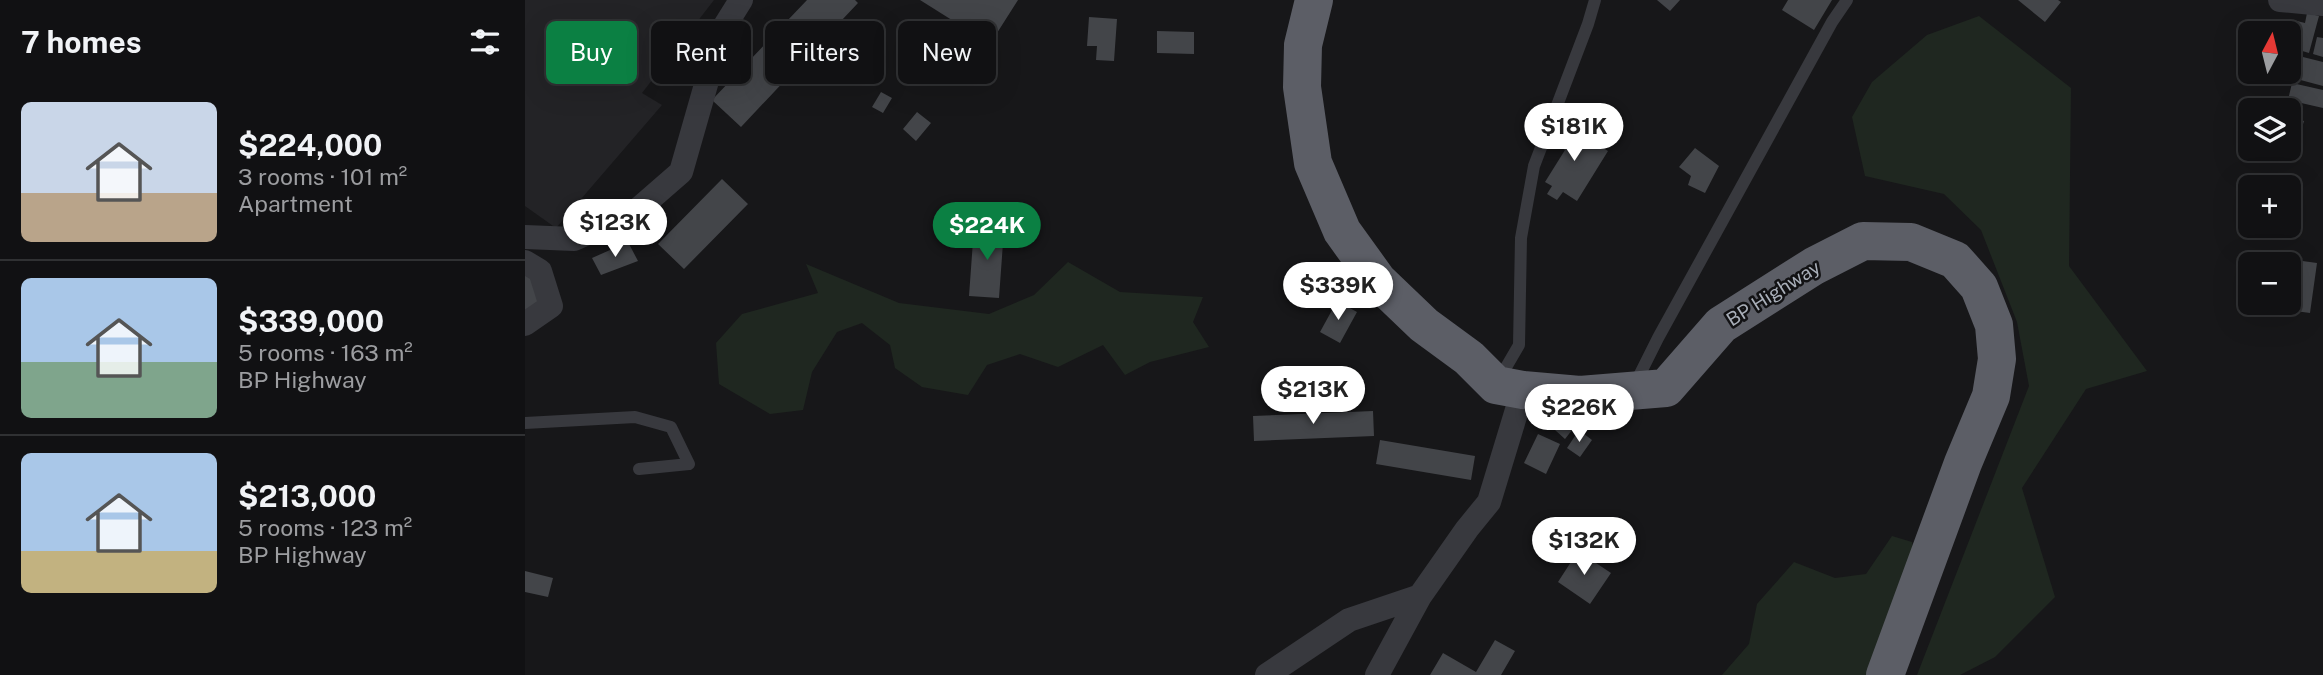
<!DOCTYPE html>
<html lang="en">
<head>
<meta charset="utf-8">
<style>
	:root { --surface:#111113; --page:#1e1f21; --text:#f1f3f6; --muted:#9c9da0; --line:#303133; --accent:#0b8043 }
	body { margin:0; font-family:"Public Sans",sans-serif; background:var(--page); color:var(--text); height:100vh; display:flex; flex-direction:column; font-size:26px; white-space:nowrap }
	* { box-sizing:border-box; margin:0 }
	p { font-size:23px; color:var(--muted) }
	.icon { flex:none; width:38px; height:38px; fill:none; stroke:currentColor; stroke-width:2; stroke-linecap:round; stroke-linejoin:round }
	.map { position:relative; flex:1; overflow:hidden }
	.drawer { display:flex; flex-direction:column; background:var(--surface); width:525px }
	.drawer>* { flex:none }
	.top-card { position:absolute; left:21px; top:21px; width:665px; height:63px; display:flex; gap:14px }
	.needle { width:46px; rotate:7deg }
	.tools { position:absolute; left:1713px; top:21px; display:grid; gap:14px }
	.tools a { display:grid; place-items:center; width:63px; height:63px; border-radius:10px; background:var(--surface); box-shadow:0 7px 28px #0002,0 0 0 2px var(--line); font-size:35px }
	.price { position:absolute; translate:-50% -60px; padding:0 16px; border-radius:24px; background:#fff; color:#222; font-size:23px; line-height:46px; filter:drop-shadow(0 2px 4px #0008) }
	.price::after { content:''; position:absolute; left:50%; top:42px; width:21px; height:16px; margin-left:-10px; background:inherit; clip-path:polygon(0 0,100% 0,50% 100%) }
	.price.current { background:var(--accent); color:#fff }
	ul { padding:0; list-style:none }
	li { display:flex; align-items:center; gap:21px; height:175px; padding:0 21px }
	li+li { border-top:2px solid var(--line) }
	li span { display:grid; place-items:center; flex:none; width:196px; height:140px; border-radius:10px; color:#555 }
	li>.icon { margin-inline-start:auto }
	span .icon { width:84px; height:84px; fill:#fffc; stroke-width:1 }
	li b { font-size:30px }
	h2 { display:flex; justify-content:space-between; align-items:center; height:84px; padding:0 21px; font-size:30px }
	.chip { padding:0 24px; border-radius:10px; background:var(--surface); box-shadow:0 7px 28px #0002,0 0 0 2px var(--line); font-size:24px; line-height:63px }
	.chip.current { background:var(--accent); color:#fff }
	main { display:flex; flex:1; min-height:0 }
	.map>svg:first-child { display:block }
	.built { fill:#232326 }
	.green { fill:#1f2720 }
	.building { fill:#434549 }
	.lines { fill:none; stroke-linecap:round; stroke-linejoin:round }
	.service { stroke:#38393e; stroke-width:12 }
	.minor { stroke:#38393e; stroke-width:24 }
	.trunk { stroke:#5c5e66; stroke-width:38 }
	.labels { text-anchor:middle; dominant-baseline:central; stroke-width:5; stroke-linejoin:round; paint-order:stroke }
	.street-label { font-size:19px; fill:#a9afb9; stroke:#121214 }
</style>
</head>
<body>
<main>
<section class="drawer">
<h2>7 homes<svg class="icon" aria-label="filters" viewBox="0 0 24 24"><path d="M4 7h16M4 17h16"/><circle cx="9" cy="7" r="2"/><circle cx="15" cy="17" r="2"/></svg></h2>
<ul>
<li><span style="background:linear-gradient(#c9d6e8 65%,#b9a48a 0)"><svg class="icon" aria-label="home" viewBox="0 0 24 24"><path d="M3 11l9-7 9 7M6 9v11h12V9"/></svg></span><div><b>$224,000</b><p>3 rooms · 101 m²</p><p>Apartment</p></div></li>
<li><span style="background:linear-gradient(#a9c7e8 60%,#7fa58c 0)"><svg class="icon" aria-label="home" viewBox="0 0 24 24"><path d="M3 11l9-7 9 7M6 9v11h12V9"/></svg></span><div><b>$339,000</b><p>5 rooms · 163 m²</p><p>BP Highway</p></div></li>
<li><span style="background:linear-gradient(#a9c7e8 70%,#c2b280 0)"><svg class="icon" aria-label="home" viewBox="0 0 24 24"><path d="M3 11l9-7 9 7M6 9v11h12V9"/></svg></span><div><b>$213,000</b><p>5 rooms · 123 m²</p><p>BP Highway</p></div></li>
</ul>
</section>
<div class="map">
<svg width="1798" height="675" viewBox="0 0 1798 675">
	<rect width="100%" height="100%" fill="#171719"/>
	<path class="built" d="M0,0H189L117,93L137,105L31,228L0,206Z"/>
	<path class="green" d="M1454,16L1546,88L1544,266L1622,371L1561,389L1497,488L1530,597L1470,657L1435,675H1392L1504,386L1492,322L1456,230L1419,194L1340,176L1327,117L1347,82L1402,35Z
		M543,262L595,292L678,297L668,322L684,347L625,362L600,375L578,345L533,367L495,354L462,365L443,395L397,387L370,368L365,345L337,323L312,332L287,372L278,410L245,414L194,384L191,343L217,314L293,293L281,264L374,303L464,314L509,295Z
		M1367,536L1387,542L1391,566L1349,675H1197L1224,644L1232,604L1269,562L1310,578L1341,574Z"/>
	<path class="building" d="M282,0H330L333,3L216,127L187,100Z
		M395,0H493L465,44Z
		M1132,0H1155L1145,11Z
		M1263,0H1307L1289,30L1257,10Z
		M1493,0H1533L1536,2L1520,22Z
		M1782,13L1794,16L1784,53L1764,47V34L1768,20L1780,23Z
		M564,17L592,19L589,61L571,60L572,46H562Z
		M632,31L669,32V54L632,53Z
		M1792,37L1798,38V57L1788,54Z
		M1774,56L1798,62V86L1768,78Z
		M1767,83L1798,90V108L1763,100Z
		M356,92L367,98L358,113L347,107Z
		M392,112L406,123L391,141L378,129Z
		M1764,117L1779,121L1769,152L1764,150Z
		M1035,122L1083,151L1052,201L1038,192L1032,200L1022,194L1027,186L1020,182L1040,150L1024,140Z
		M1170,148L1194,166L1180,193L1163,185L1166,176L1154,167Z
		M197,179L223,204L159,269L133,244Z
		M449,227L479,229L474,298L444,296Z
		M103,242L113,261L76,275L67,258Z
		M1763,259L1792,263L1785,313L1756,309L1757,303H1764Z
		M0,269L14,271L15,311H0Z
		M812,301L832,312L815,343L795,332Z
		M848,411L849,436L729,441L728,416Z
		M1041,417L1051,425L1040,439L1030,430Z
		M1054,430L1067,440L1055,457L1042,448Z
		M1013,434L1035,444L1021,474L999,463Z
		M855,440L950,456L946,480L851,464Z
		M1053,551L1086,573L1065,604L1033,582Z
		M0,571L28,578L23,597L0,592Z
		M970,640L990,651L976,675H905L918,653L951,672Z"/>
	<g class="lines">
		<path class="service" d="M973,381L994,345L996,238L1009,166L1063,24L1070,0
			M1109,386L1133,338L1307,22L1322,0
			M0,423L110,417L146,427L164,464L114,469"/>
		<path class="minor" d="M1755,0L1798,4
			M0,237L49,239L110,212L156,172L196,32L216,0
			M0,262L15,271L26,306L0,324
			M742,675L824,620L895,596L942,529L964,502L998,390
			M852,675L895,596"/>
		<path class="trunk" d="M789,0L778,45L777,87L788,163L817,231L853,281L899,325L944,358L971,385L998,390L1055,395L1141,388L1196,325L1289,266L1338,241L1386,242L1430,260L1454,287L1469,325L1472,359L1466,396L1438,463L1360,675"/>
	</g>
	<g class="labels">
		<g class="street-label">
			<text transform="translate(1248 293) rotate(-32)">BP Highway</text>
		</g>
	</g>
</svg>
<div class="tools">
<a><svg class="needle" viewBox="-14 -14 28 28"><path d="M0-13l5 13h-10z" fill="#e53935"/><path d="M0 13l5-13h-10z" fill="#9c9da0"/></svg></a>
<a><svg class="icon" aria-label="layers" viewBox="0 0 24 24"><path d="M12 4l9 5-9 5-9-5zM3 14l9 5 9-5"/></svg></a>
<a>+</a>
<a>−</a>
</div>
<b class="price" style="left:1049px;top:163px">$181K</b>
<b class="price" style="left:90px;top:259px">$123K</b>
<b class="price current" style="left:462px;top:262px">$224K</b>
<b class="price" style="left:813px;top:322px">$339K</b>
<b class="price" style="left:788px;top:426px">$213K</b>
<b class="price" style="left:1054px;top:444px">$226K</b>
<b class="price" style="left:1059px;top:577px">$132K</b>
<div class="top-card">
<a class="chip current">Buy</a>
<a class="chip">Rent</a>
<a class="chip">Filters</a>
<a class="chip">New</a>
</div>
</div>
</main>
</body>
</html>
